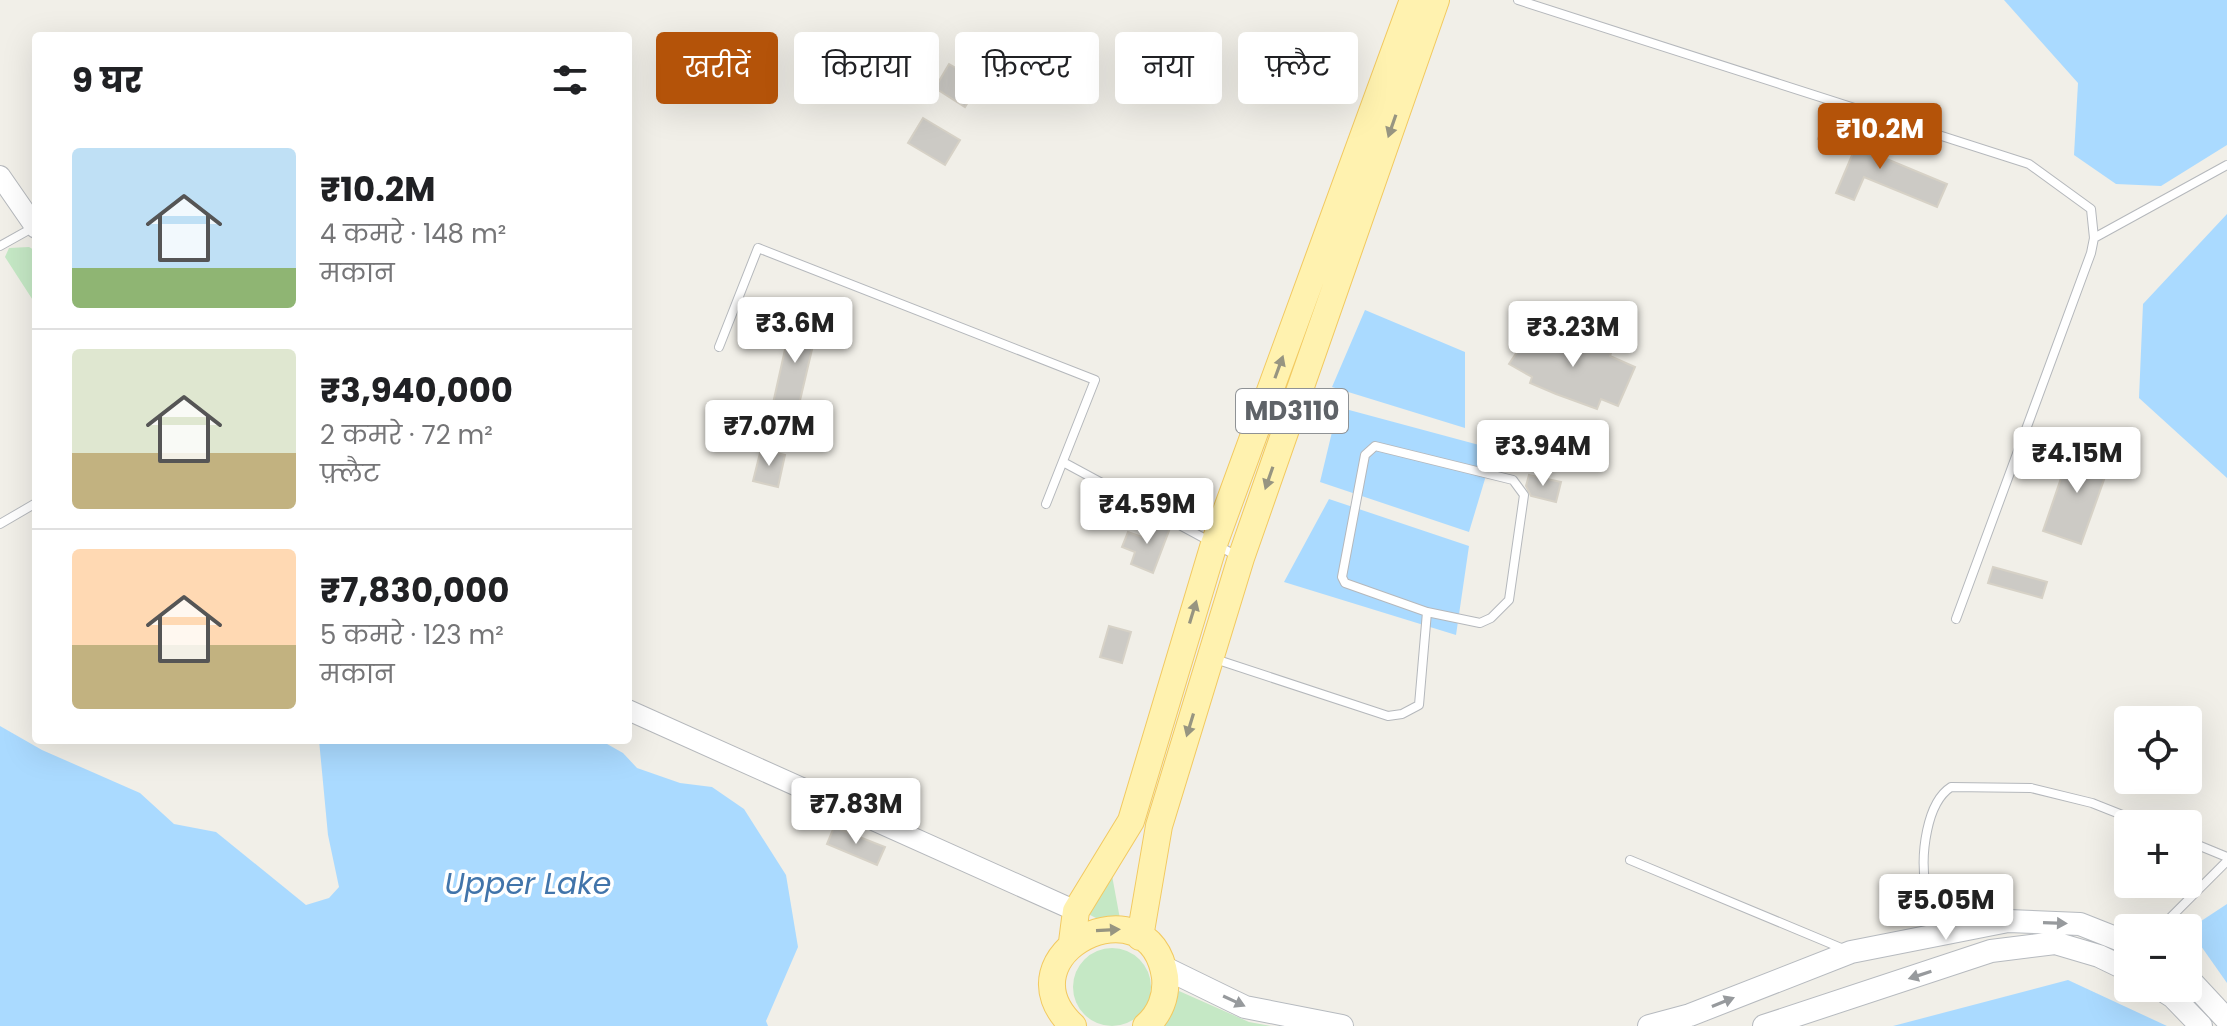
<!DOCTYPE html>
<html lang="hi">
<head>
<meta charset="utf-8">
<style>
	:root { --surface:#fff; --page:#f2f2f2; --text:#202124; --muted:#757577; --line:#e0e0e0; --accent:#b45309 }
	body { margin:0; font-family:Poppins,"Noto Sans Devanagari",sans-serif; background:var(--page); color:var(--text); height:100vh; display:flex; flex-direction:column; font-size:30px; white-space:nowrap }
	* { box-sizing:border-box; margin:0 }
	p { font-size:26px; color:var(--muted) }
	.icon { flex:none; width:44px; height:44px; fill:none; stroke:currentColor; stroke-width:2; stroke-linecap:round; stroke-linejoin:round }
	.map { position:relative; flex:1; overflow:hidden }
	.side { position:absolute; left:32px; top:32px; width:600px; height:712px; display:flex; flex-direction:column; background:var(--surface); border-radius:8px; box-shadow:0 8px 32px #0002 }
	.side>* { flex:none }
	.banner { position:absolute; left:656px; top:32px; width:760px; height:72px; display:flex; gap:16px }
	.fabs { position:absolute; left:2114px; top:706px; display:grid; gap:16px }
	.fabs a { display:grid; place-items:center; width:88px; height:88px; border-radius:8px; background:var(--surface); box-shadow:0 8px 32px #0002; font-size:40px }
	.price { position:absolute; translate:-50% -68px; padding:0 18px; border-radius:8px; background:#fff; color:#222; font-size:26px; line-height:52px; filter:drop-shadow(0 2px 4px #0008) }
	.price::after { content:''; position:absolute; left:50%; top:48px; width:24px; height:18px; margin-left:-12px; background:inherit; clip-path:polygon(0 0,100% 0,50% 100%) }
	.price.on { background:var(--accent); color:#fff }
	ul { padding:0; list-style:none }
	li { display:flex; align-items:center; gap:24px; height:200px; padding:0 40px }
	li+li { border-top:2px solid var(--line) }
	li span { display:grid; place-items:center; flex:none; width:224px; height:160px; border-radius:8px; color:#555 }
	li>.icon { margin-inline-start:auto }
	span .icon { width:96px; height:96px; fill:#fffc; stroke-width:1 }
	li b { font-size:34px }
	h2 { display:flex; justify-content:space-between; align-items:center; height:96px; padding:0 40px; font-size:34px }
	.chip { padding:0 28px; border-radius:8px; background:var(--surface); box-shadow:0 8px 32px #0002; font-size:28px; line-height:72px }
	.chip.on { background:var(--accent); color:#fff }
	.map>svg:first-child { display:block }
	.green { fill:#c5e8c5 }
	.water { fill:#aadaff }
	.building { fill:#cccac5; stroke:#d6d1c6; stroke-width:2 }
	.lines { fill:none; stroke-linecap:round; stroke-linejoin:round }
	.service-casing { stroke:#b5b8bc; stroke-width:10 }
	.tertiary-casing { stroke:#b5b8bc; stroke-width:22 }
	.secondary-casing { stroke:#b6babf; stroke-width:24 }
	.primary-casing { stroke:#f2c960; stroke-width:28 }
	.service { stroke:#fff; stroke-width:8 }
	.tertiary { stroke:#fff; stroke-width:20 }
	.secondary { stroke:#fff; stroke-width:22 }
	.primary { stroke:#fff2af; stroke-width:26 }
	.oneway { fill:#979581 }
	.oneway2 { fill:#979a9d }
	.labels { text-anchor:middle; dominant-baseline:central; stroke-width:7; stroke-linejoin:round; paint-order:stroke }
	.shield { fill:#fff; stroke:#8f9295; stroke-width:2 }
	.shield-label { font-size:26px; font-weight:bold; fill:#5f6368 }
	.water-label { font-size:30px; font-style:italic; fill:#4174aa; stroke:#fff }
</style>
</head>
<body>
<div class="map">
<svg width="2227" height="1026" viewBox="0 0 2227 1026">
	<rect width="100%" height="100%" fill="#f1efe8"/>
	<path class="green" d="M29,247L36,251V305L5,257L9,248Z
		M1111,870L1120,919L1102,921L1086,913Z
		M1073 987a39 39 0 1 1 78 0a39 39 0 1 1-78 0Z
		M1179,991L1249,1022L1271,1026H1159Z"/>
	<path class="water" d="M2004,0H2227V145L2161,186L2116,184L2074,155L2078,83Z
		M2227,214V478L2139,398L2143,304Z
		M1365,310L1465,352V428L1332,387Z
		M1338,407L1494,449L1469,532L1320,482Z
		M1329,499L1469,546L1456,635L1284,582Z
		M0,726L42,750L140,793L174,824L216,832L306,905L329,898L339,887L328,835L319,740H600L623,753L637,768L680,783L712,787L744,809L786,875L798,947L766,1021L768,1026H0Z
		M2227,904V983L2189,929Z
		M2068,980L2167,1026H1893Z"/>
	<path class="building" d="M949,64L980,82L965,107L935,88Z
		M923,118L960,140L945,165L908,143Z
		M1824,124L1868,143L1865,150L1947,184L1937,207L1864,177L1854,200L1836,193L1853,153L1818,139Z
		M792,318L818,324L797,413L772,408Z
		M1539,329L1554,338L1558,331L1611,353L1610,356L1635,367L1618,406L1601,399L1597,409L1556,394L1530,383L1532,377L1509,364L1525,340L1531,343Z
		M2072,446L2111,460L2081,544L2043,531Z
		M761,449L785,455L778,487L753,481Z
		M1529,475L1561,482L1556,502L1531,496L1526,486Z
		M1148,520L1170,528L1153,573L1131,564L1135,552L1122,547L1128,532L1142,537Z
		M1993,567L2047,582L2042,598L1988,583Z
		M1109,626L1131,632L1122,663L1100,657Z
		M834,827L885,847L877,865L827,844Z"/>
	<g class="lines">
		<defs>
			<path id="service" d="M1518,0L2029,164L2091,209L2094,238L2091,253L1956,619
				M2094,238L2227,165
				M0,246L34,227
				M719,347L758,248L1095,380L1046,504
				M1375,446L1513,480L1524,495L1509,600L1491,618L1480,623L1427,612L1345,583L1342,577L1365,455Z
				M1063,462L1237,556
				M0,524L36,503
				M1215,659L1388,716L1402,714L1419,705L1427,612
				M2188,841L2227,857
				M1630,860L1846,950
				M2160,928L2227,861
				M1939,932C1935,916 1927,899 1925,882C1921,855 1926,803 1951,787L2031,788L2092,803L2145,824"/>
			<path id="tertiary" d="M0,176L36,228
				M628,710L1076,911"/>
			<path id="secondary" d="M1163,967L1245,1007L1342,1026
				M2188,978L2227,1020
				M2159,988L2173,997L2201,1026
				M1649,1026L1690,1015L1851,952L2008,921L2080,924L2128,943
				M1764,1026L1991,951L2055,943L2099,956L2128,970"/>
			<path id="primary" d="M1140,937L1159,826L1241,558L1436,0
				M1072,942L1076,911L1131,821L1214,544L1413,0
				M1073,1026C997,954 1150,877 1165,977C1167,996 1160,1014 1146,1026"/>
		</defs>
		<use href="#service" class="service-casing"/>
		<use href="#tertiary" class="tertiary-casing"/>
		<use href="#secondary" class="secondary-casing"/>
		<use href="#primary" class="primary-casing"/>
		<use href="#service" class="service"/>
		<use href="#tertiary" class="tertiary"/>
		<use href="#secondary" class="secondary"/>
		<use href="#primary" class="primary"/>
	</g>
	<defs><path id="oneway-solid" d="M-6-.8H1V-3.2L6.5 0L1 3.2V.8H-6Z" transform="scale(2)"/></defs>
	<g class="oneway">
		<use href="#oneway-solid" transform="translate(1392 126) rotate(109)"/>
		<use href="#oneway-solid" transform="translate(1279 367) rotate(-70)"/>
		<use href="#oneway-solid" transform="translate(1269 478) rotate(109)"/>
		<use href="#oneway-solid" transform="translate(1193 612) rotate(-73)"/>
		<use href="#oneway-solid" transform="translate(1190 725) rotate(107)"/>
		<use href="#oneway-solid" transform="translate(1108 930) rotate(-3)"/>
	</g>
	<g class="oneway2">
		<use href="#oneway-solid" transform="translate(2055 923) rotate(2)"/>
		<use href="#oneway-solid" transform="translate(1920 975) rotate(162)"/>
		<use href="#oneway-solid" transform="translate(1234 1001) rotate(25)"/>
		<use href="#oneway-solid" transform="translate(1723 1002) rotate(-22)"/>
	</g>
	<g class="labels">
		<rect class="shield" x="1236" y="389" width="112" height="44" rx="6"/>
		<g class="shield-label">
			<text x="1292" y="411">MD3110</text>
		</g>
		<g class="water-label">
			<text x="528" y="883">Upper Lake</text>
		</g>
	</g>
</svg>
<div class="fabs">
<a><svg class="icon" aria-label="locate" viewBox="0 0 24 24"><circle cx="12" cy="12" r="6"/><path d="M12 2v4M12 18v4M2 12h4M18 12h4"/></svg></a>
<a>+</a>
<a>−</a>
</div>
<b class="price on" style="left:1880px;top:171px">₹10.2M</b>
<b class="price" style="left:795px;top:365px">₹3.6M</b>
<b class="price" style="left:1573px;top:369px">₹3.23M</b>
<b class="price" style="left:769px;top:468px">₹7.07M</b>
<b class="price" style="left:1543px;top:488px">₹3.94M</b>
<b class="price" style="left:2077px;top:495px">₹4.15M</b>
<b class="price" style="left:1147px;top:546px">₹4.59M</b>
<b class="price" style="left:856px;top:846px">₹7.83M</b>
<b class="price" style="left:1946px;top:942px">₹5.05M</b>
<div class="banner">
<a class="chip on">खरीदें</a>
<a class="chip">किराया</a>
<a class="chip">फ़िल्टर</a>
<a class="chip">नया</a>
<a class="chip">फ़्लैट</a>
</div>
<section class="side">
<h2>9 घर<svg class="icon" aria-label="filters" viewBox="0 0 24 24"><path d="M4 7h16M4 17h16"/><circle cx="9" cy="7" r="2"/><circle cx="15" cy="17" r="2"/></svg></h2>
<ul>
<li><span style="background:linear-gradient(#bfe0f5 75%,#8fb573 0)"><svg class="icon" aria-label="home" viewBox="0 0 24 24"><path d="M3 11l9-7 9 7M6 9v11h12V9"/></svg></span><div><b>₹10.2M</b><p>4 कमरे · 148 m²</p><p>मकान</p></div></li>
<li><span style="background:linear-gradient(#dfe7d0 65%,#c2b280 0)"><svg class="icon" aria-label="home" viewBox="0 0 24 24"><path d="M3 11l9-7 9 7M6 9v11h12V9"/></svg></span><div><b>₹3,940,000</b><p>2 कमरे · 72 m²</p><p>फ़्लैट</p></div></li>
<li><span style="background:linear-gradient(#ffd9b3 60%,#c2b280 0)"><svg class="icon" aria-label="home" viewBox="0 0 24 24"><path d="M3 11l9-7 9 7M6 9v11h12V9"/></svg></span><div><b>₹7,830,000</b><p>5 कमरे · 123 m²</p><p>मकान</p></div></li>
</ul>
</section>
</div>
</body>
</html>
